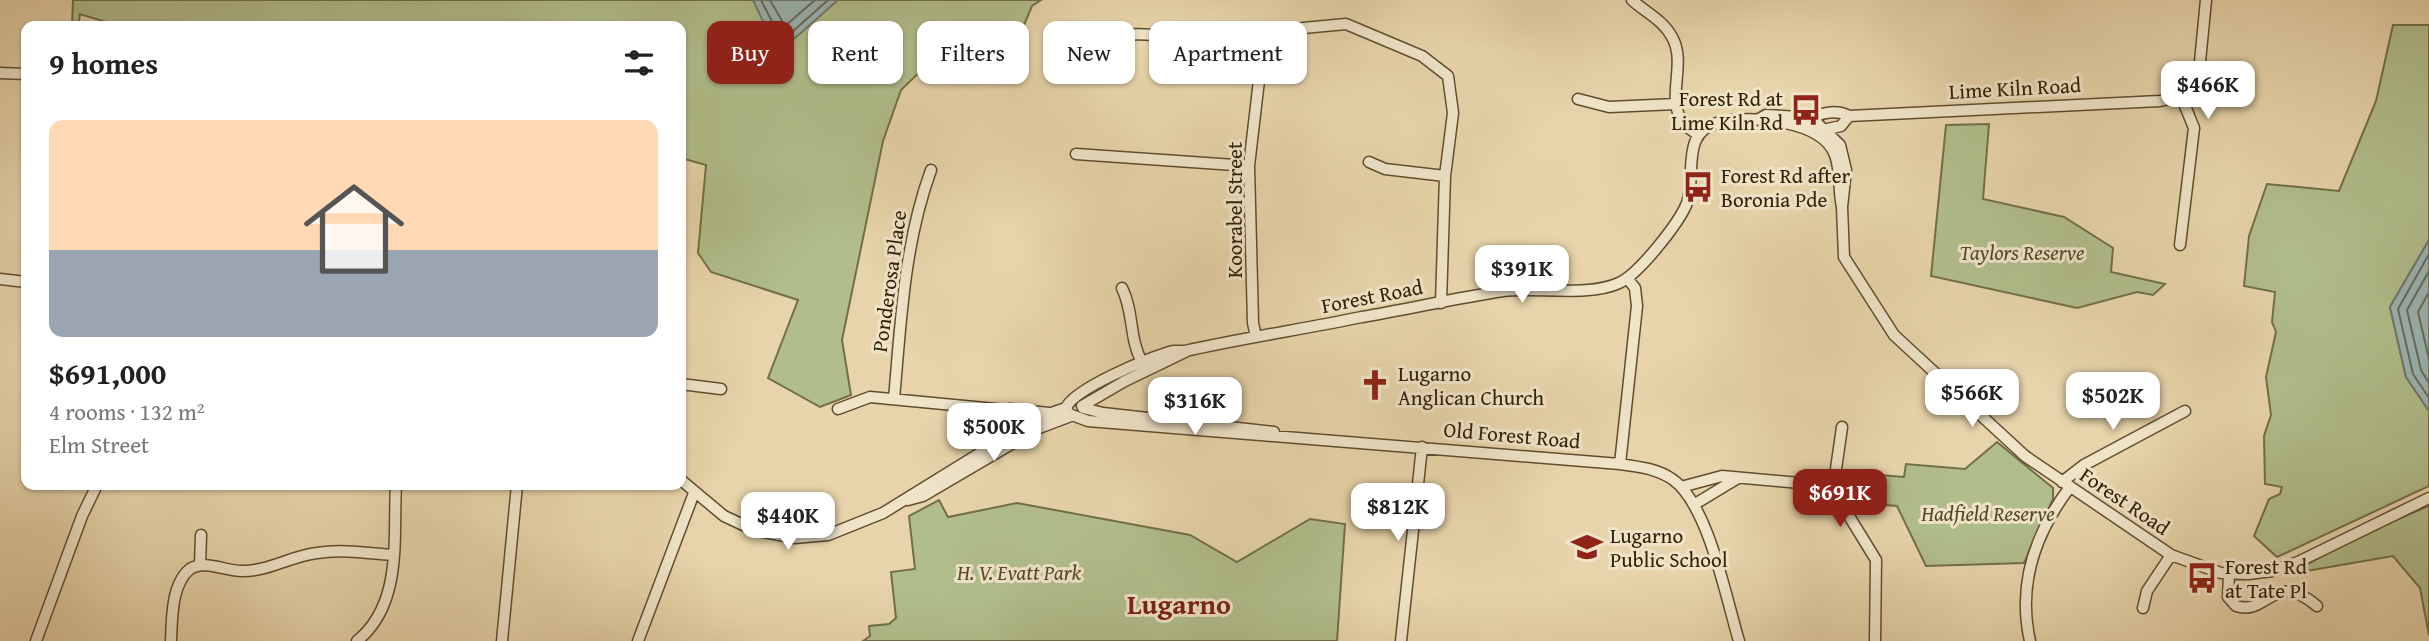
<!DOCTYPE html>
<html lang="en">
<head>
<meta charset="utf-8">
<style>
	:root { --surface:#fff; --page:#f6f6f6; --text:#222; --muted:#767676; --line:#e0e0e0; --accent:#8f2418 }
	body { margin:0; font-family:"Gentium Book Plus",serif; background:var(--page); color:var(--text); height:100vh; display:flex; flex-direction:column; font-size:26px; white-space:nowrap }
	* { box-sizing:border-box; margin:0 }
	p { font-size:23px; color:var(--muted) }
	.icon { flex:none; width:38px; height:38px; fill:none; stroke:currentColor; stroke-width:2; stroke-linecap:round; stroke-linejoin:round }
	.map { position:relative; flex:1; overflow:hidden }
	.sheet { position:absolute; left:21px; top:21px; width:665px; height:469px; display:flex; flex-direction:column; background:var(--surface); border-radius:14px; box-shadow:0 2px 5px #0004 }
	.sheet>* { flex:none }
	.top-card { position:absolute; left:707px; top:21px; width:665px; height:63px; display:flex; gap:14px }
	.price { position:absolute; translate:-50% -60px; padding:0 16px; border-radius:14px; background:#fff; color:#222; font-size:23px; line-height:46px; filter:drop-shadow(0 2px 4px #0008) }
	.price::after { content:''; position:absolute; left:50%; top:42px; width:21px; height:16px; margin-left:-10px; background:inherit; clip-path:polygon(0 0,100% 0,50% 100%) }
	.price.current { background:var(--accent); color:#fff }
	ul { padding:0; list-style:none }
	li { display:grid; align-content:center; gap:14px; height:371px; padding:0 28px }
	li+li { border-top:2px solid var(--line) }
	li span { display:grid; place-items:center; height:217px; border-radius:14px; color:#555 }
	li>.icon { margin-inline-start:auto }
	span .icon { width:126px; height:126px; fill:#fffc; stroke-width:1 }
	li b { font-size:30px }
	h2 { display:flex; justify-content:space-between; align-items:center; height:84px; padding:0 28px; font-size:30px }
	.chip { padding:0 24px; border-radius:14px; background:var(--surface); box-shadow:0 2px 5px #0004; font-size:24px; line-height:63px }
	.chip.current { background:var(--accent); color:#fff }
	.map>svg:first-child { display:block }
	.green { fill:#b1be8c; stroke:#726f48; stroke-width:2 }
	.water { fill:#9bb5b4; stroke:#72796e; stroke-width:2 }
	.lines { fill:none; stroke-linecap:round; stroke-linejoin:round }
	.shore { stroke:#686a5c; stroke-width:2 }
	.minor-casing { stroke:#614d2e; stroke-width:13 }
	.minor { stroke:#efe3c8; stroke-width:10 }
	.labels { text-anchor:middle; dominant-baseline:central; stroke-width:6; stroke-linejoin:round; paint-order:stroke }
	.street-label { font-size:21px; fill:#342004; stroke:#efe3c8 }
	.poi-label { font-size:21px; fill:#342004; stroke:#efe3c8; text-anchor:start }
	.park-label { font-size:21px; font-style:italic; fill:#534826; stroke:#efe3c8 }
	.district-label { font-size:28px; font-weight:bold; fill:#7a1f14; stroke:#efe3c8 }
</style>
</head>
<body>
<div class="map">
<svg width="2429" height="641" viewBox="0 0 2429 641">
	<rect width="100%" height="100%" fill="#e7d4aa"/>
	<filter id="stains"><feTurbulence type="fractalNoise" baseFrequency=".00286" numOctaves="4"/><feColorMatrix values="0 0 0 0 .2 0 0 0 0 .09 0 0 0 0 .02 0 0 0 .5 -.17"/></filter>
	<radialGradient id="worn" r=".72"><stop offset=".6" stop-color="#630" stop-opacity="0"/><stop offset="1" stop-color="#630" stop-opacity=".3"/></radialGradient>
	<path class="green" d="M73,0H1041L1032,6L1021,32L959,34L901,90L883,141L842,340L851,395L820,407L768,378L798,300L711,272L698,253L706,165L681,158V26H119L80,14L78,26H72Z
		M2393,25H2429V240L2390,307L2406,377L2429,411V486L2277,557L2254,536L2269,499L2280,494L2282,487L2265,484L2264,436L2271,415L2266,377L2276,332L2272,322L2275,292L2244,286L2249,236L2267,184L2339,191L2376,101Z
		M1989,124L1983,199L2064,217L2113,248L2111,272L2165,284L2153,295L2137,292L2077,308L1931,276L1946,125Z
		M1997,442L2053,488V499L2024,563L1926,566L1897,506L1848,502L1844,496V472L1904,477L1906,464L1965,469Z
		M939,500L948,517L1017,503L1190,535L1237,562L1310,519L1345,524L1337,641H863L870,636L869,626L889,624L896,618L891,572L915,569L909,516Z
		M2429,506V635L2420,588L2393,556L2289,574L2366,532Z"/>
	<path class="water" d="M753,0H838L778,53Z
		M2429,240V411L2406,377L2390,307Z"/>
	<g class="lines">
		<path class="shore" d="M761,0L782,41L828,0
			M770,0L785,26L815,0
			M2429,254L2398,309L2413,374L2429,398
			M2429,271L2407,310L2421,370L2429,383
			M2429,292L2418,312L2429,359"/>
		<defs>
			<path id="minor" d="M1632,0C1645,12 1663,20 1672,37C1687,63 1666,97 1682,121C1685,127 1694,131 1698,135
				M1069,50C1129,19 1202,39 1261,63
				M0,73L26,74
				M1578,99L1609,107L1676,104
				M1759,119L1766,115L1799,117L1818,124L1840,145L1846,170L1842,207L1844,257L1894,335L2025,456L2171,555L2221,573L2248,574L2273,571L2298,562L2429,498
				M1806,121C1818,113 1836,109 1849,116L2160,101L2181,96
				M1823,130L1841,126L1849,116
				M1076,154L1249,166
				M1369,162L1385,169L1445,176
				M2180,245L2194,128L2181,96L2194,83L2199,72L2206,0
				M0,279L26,282
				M1122,288C1134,312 1129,339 1142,362
				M1256,337L1253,323L1249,166L1261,63L1288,36L1303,28L1346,24L1422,56L1448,76L1453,113L1445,176L1441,303
				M681,384L721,389
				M894,399C901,321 904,244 931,170
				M1082,406L1125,381L1185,352
				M1066,408C1073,389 1152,356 1173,351H1185C1244,338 1303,329 1362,317C1409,309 1456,298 1503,291C1537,287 1589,297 1619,283C1639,274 1679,223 1687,203C1697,174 1679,132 1720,122C1751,115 1822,120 1835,155C1841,171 1838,190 1842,207
				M1066,408L1069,414L1088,421L1620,464C1638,467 1656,468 1672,479C1708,503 1726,598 1739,641
				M1083,408L1103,413L1274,432
				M838,409L870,397L1006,410L1018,416L1030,433
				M1010,409L1049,413
				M1620,464L1637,306L1635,288L1627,278
				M681,480L724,516L754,530L794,538L828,535L883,513L1037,418L1066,408
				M2062,482L2084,465L2185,411
				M1681,487L1722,476L1821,485L1833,490L1876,560L1875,641
				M1833,490L1842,427
				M908,500L923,496L1039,428L1071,416
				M1695,504L1738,478
				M200,565L201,535
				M2229,574L2228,597L2236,606C2269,616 2273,569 2317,606
				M2143,608L2147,591L2171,555
				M36,641L82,516L97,485
				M171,641C172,620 171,584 190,569C205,559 227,572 243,571C269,571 291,556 317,553C341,549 368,553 393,555
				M357,641C403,604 393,538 396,485
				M502,641L517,485
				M638,641L694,493
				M1401,641L1422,447
				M2030,641C2017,584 2036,532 2070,487"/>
		</defs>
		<use href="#minor" class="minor-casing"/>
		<use href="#minor" class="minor"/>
	</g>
	<defs>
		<symbol id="bus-bare" viewBox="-9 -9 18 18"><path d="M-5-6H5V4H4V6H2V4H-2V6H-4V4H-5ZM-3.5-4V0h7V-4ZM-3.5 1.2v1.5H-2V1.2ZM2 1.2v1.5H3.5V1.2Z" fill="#8f2418" stroke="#efe3c8" stroke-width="2.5" paint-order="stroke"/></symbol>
		<symbol id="church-bare" viewBox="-9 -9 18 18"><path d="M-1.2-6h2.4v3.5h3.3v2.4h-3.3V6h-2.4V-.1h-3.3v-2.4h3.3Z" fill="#8f2418" stroke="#efe3c8" stroke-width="2.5" paint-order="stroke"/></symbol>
		<symbol id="school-bare" viewBox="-9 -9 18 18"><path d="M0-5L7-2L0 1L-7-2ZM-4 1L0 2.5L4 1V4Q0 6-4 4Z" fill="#8f2418" stroke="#efe3c8" stroke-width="2.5" paint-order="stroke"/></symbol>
	</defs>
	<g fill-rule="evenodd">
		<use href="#bus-bare" x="1784" y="88" width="44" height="44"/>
		<use href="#bus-bare" x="1676" y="165" width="44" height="44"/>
		<use href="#church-bare" x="1353" y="363" width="44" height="44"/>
		<use href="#school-bare" x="1565" y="525" width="44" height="44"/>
		<use href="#bus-bare" x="2180" y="556" width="44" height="44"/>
	</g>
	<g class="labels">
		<g class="street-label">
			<text transform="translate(2015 88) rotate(-3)">Lime Kiln Road</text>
			<text transform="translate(1234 210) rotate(-90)">Koorabel Street</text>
			<text transform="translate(889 281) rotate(-82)">Ponderosa Place</text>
			<text transform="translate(1372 296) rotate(-11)">Forest Road</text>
			<text transform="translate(1512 435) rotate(5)">Old Forest Road</text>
			<text transform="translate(2125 501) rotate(34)">Forest Road</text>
		</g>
		<g class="poi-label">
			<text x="1783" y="98" text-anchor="end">Forest Rd at<tspan x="1783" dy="24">Lime Kiln Rd</tspan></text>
			<text x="1721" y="175">Forest Rd after<tspan x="1721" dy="24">Boronia Pde</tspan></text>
			<text x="1398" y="373">Lugarno<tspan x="1398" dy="24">Anglican Church</tspan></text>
			<text x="1610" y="535">Lugarno<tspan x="1610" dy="24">Public School</tspan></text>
			<text x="2225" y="566">Forest Rd<tspan x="2225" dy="24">at Tate Pl</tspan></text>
		</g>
		<g class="park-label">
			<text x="2022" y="252">Taylors Reserve</text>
			<text x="1988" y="513">Hadfield Reserve</text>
			<text x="1019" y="572">H. V. Evatt Park</text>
		</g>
		<g class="district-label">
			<text x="1179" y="603">Lugarno</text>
		</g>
	</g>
	<rect width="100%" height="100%" filter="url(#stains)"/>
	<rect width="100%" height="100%" fill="url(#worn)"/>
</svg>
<b class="price" style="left:2208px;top:121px">$466K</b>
<b class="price" style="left:1522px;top:305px">$391K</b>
<b class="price" style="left:1972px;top:429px">$566K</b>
<b class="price" style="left:2113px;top:432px">$502K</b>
<b class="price" style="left:1195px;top:437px">$316K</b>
<b class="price" style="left:994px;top:463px">$500K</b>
<b class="price current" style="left:1840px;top:529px">$691K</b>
<b class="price" style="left:1398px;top:543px">$812K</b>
<b class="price" style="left:788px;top:552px">$440K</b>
<div class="top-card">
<a class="chip current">Buy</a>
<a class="chip">Rent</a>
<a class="chip">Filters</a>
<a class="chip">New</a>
<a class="chip">Apartment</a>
</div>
<section class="sheet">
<h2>9 homes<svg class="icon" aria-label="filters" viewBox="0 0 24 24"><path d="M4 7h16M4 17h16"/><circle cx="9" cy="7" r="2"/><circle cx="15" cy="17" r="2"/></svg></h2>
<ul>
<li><span style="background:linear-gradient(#ffd9b3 60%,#9aa5b1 0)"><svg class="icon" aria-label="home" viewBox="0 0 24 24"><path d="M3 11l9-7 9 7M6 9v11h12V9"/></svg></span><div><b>$691,000</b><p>4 rooms · 132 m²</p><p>Elm Street</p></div></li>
</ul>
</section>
</div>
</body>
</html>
